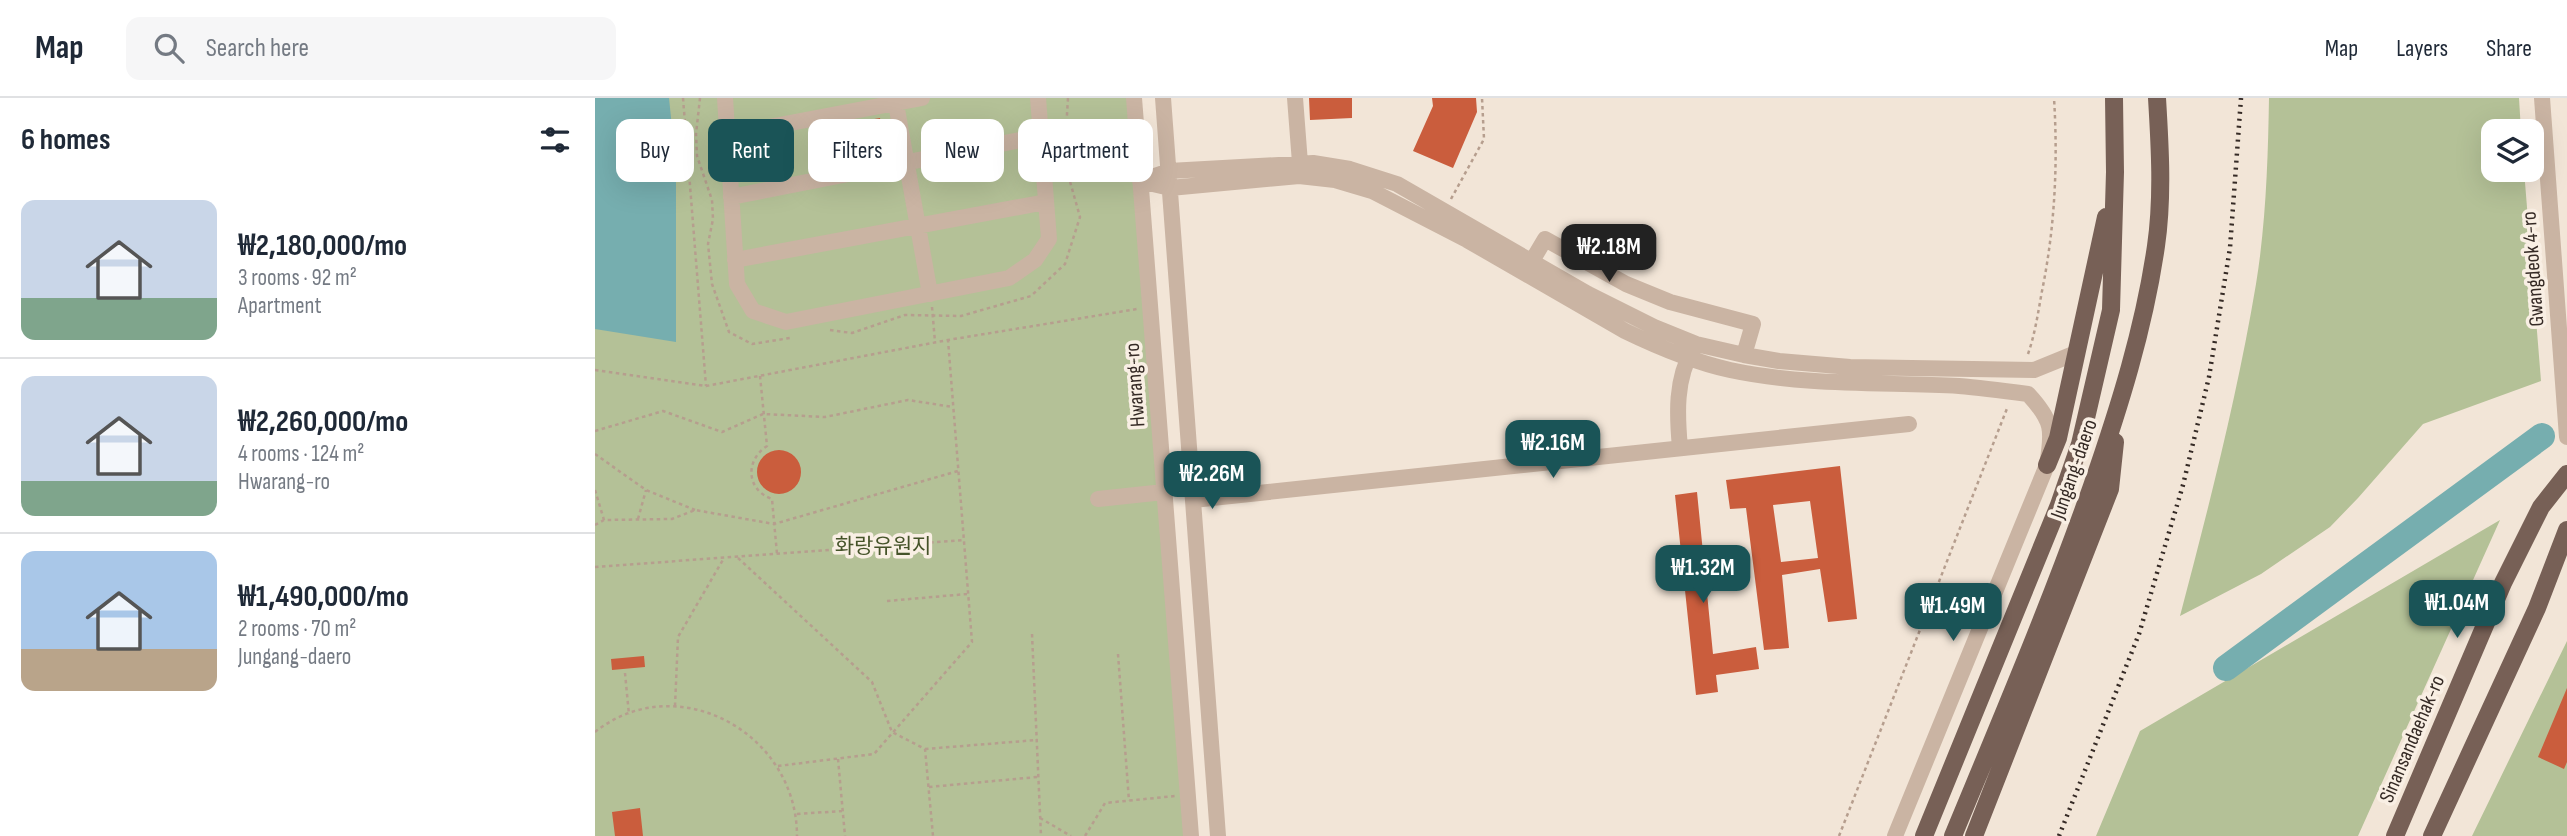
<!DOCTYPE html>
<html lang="en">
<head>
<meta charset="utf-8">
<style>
	:root { --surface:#fff; --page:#f6f6f7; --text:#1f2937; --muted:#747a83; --line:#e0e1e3; --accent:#1a5457 }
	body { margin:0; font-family:"Sofia Sans Condensed","Noto Sans KR",sans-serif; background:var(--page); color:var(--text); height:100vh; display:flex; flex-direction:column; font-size:26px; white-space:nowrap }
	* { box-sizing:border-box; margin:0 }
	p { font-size:23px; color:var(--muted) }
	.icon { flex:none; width:38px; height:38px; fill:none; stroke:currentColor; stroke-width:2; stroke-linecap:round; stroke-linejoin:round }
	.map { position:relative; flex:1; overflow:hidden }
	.side { display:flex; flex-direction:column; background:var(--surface); width:595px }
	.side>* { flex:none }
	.guide { position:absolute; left:21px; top:21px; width:665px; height:63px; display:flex; gap:14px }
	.tools { position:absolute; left:1886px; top:21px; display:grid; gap:14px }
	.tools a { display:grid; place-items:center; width:63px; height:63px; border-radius:14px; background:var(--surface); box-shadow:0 7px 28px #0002; font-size:35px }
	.price { position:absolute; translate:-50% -60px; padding:0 16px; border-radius:14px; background:var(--accent); color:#fff; font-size:23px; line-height:46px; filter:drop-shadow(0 2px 4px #0008) }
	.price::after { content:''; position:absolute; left:50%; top:42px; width:21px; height:16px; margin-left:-10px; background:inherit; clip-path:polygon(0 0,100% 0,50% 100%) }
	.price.on { background:#222; color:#fff }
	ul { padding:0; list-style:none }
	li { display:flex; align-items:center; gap:21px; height:175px; padding:0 21px }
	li+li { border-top:2px solid var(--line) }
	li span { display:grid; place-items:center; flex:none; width:196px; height:140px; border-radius:14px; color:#555 }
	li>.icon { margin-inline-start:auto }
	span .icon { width:84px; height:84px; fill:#fffc; stroke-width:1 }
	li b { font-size:30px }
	h2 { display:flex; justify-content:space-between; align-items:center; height:84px; padding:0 21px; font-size:30px }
	.pill { padding:0 24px; border-radius:14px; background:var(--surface); box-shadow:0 7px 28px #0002; font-size:24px; line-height:63px }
	.pill.on { background:var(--accent); color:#fff }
	header { display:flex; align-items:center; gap:42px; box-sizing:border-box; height:98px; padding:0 35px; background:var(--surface); border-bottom:2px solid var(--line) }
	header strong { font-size:33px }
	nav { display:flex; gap:38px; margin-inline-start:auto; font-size:24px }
	.search { width:490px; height:63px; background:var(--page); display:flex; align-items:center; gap:18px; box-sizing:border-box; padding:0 24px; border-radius:14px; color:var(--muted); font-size:26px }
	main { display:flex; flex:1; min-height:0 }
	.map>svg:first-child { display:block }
	.green { fill:#b4c197 }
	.water { fill:#76aeaf }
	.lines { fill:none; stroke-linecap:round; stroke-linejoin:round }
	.river { stroke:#76aeaf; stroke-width:26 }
	.building { fill:#ca5d3d; fill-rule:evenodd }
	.path { stroke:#b69e8e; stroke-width:2.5; stroke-dasharray:3.5 3.5; stroke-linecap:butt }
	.minor { stroke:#cab4a3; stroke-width:16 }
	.major { stroke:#776056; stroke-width:18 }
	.rail { stroke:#352a25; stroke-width:4.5; stroke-dasharray:2 5; stroke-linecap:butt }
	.labels { text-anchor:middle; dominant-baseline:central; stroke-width:7; stroke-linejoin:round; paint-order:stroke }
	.street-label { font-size:21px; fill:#352a25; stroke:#f9efe4 }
	.park-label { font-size:21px; fill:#455329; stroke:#f9efe4 }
</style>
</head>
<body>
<header>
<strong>Map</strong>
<div class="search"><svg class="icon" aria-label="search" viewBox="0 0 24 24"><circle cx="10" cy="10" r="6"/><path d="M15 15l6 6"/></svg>Search here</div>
<nav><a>Map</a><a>Layers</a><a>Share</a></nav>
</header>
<main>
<section class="side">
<h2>6 homes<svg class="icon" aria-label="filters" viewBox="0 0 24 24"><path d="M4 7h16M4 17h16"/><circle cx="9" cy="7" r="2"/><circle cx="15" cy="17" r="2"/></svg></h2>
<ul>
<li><span style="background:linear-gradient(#c9d6e8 70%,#7fa58c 0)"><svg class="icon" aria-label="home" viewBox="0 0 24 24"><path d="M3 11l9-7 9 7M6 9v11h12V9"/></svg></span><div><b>₩2,180,000/mo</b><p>3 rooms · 92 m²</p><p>Apartment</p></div></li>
<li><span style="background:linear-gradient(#c9d6e8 75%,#7fa58c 0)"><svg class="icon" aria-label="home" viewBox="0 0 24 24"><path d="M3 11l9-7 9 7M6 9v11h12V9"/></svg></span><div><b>₩2,260,000/mo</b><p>4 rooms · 124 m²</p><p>Hwarang-ro</p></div></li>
<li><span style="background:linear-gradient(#a9c7e8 70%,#b9a48a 0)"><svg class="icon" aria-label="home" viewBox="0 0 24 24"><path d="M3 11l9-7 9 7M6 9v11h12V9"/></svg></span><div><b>₩1,490,000/mo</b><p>2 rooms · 70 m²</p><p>Jungang-daero</p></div></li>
</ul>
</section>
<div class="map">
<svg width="1972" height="738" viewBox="0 0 1972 738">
	<rect width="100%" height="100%" fill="#f2e5d7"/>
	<path class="green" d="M0,0H545L597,738H0Z
		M1674,0H1924L1926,33H1899V72H1929L1946,283L1828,326L1763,400L1735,429L1666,476L1585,518C1614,408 1642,299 1661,186C1671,125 1673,61 1674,0Z
		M1905,422L1763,738H1501L1545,633Z
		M1972,543V738H1877Z"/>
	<path class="water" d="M0,0H74L81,69V244L0,231Z"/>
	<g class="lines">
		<path class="river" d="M1631,570L1947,338"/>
	</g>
	<path class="building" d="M714,0H757V20L715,22Z
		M837,0H881L882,14L858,70L818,53L838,8Z
		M285,20L291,52L274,55L268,23Z
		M162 374a22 22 0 1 1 44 0a22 22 0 1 1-44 0Z
		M1245,368L1262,521L1233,524L1225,471L1187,477L1194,550L1169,552L1151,410L1135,411L1131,382ZM1215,403L1223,460L1186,464L1178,407Z
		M1102,394L1118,556L1161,549L1164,571L1121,577L1123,594L1101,597L1080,397Z
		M49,558L50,569L17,572L16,561Z
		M1972,590V664L1969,671L1943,659Z
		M45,710L48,738H20L17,714Z"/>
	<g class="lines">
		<path class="path" d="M88,0L111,288
			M105,0L101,36L102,58L117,102L118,121L113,146L117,186L134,234L157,246L195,240
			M856,101L889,41L887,0
			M337,209L340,244
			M235,232L257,235L310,217L366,218L436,198L470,166L485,119L474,80L471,33L473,0
			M1433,256C1440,236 1443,215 1447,193C1460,129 1463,65 1459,0
			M0,272L111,288L353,242L542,211
			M165,278L172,348C150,362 151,392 177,401L182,456
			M0,333L68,313L127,334L168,316L230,319L313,302L358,309
			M0,356L51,392L100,412
			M0,392L9,422
			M43,421L51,392
			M0,427L9,422L77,421L100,412L179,426L363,373
			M143,460L277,584L297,634L330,651L338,738
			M0,469L369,442
			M292,503L372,496
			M437,536L446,738
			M523,556L534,703
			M30,575L34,617
			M80,608L83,539L129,460
			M0,634C82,569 202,635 202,738
			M330,651L442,642
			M243,661L250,738
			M183,668L279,656L377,544L353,242
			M334,689L442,679
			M202,716L247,713
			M445,720L476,738
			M490,738L510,705L580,698
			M1244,738L1413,308"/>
		<path class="minor" d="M130,0L142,186L158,213L191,224L414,180L440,162L454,141L443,0
			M300,0L335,196
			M539,0L596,738
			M568,0L623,738
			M700,0L705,65
			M1947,0L1972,339
			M132,37L327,0
			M545,83L575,90L704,78L740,82L777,93L872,142L1030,233C1063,249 1099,264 1135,272C1210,288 1288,284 1364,288C1387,290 1410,293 1433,296C1458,323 1458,332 1452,367L1300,738
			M545,83L574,73L718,65L755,71L802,86L993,196L1059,229L1101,246L1149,257L1184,263L1255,269L1439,272L1481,255
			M136,99L446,38
			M140,162L451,104
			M937,163L950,141L1031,186L1075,204L1158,226L1149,257
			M1085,350C1082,317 1080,281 1098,251
			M503,401L569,394
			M598,402L1314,326"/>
		<path class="major" d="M1452,367L1463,340L1511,119
			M1329,738L1464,407L1485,346L1516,212L1520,74L1519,0
			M1358,738C1406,622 1455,507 1497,388C1524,310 1549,231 1561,148C1568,100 1565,49 1562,0
			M1379,738L1515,391L1520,344
			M1800,738L1908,485L1946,409L1972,376
			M1837,738L1942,510L1972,432"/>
		<path class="rail" d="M1464,738L1544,536L1588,387L1614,279L1635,150L1646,0"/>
	</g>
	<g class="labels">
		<g class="street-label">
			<text transform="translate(1938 171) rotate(-94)">Gwangdeok 4-ro</text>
			<text transform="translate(540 287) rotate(-94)">Hwarang-ro</text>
			<text transform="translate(1479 371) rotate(-71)">Jungang-daero</text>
			<text transform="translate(1817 641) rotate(-67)">Sinansandaehak-ro</text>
		</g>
		<g class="park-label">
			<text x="288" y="448">화랑유원지</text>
		</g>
	</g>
</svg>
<div class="tools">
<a><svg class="icon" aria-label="layers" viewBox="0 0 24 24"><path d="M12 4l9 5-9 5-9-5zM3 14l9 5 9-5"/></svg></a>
</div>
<b class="price on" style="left:1014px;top:186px">₩2.18M</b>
<b class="price" style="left:958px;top:382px">₩2.16M</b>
<b class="price" style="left:617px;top:413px">₩2.26M</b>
<b class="price" style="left:1108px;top:507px">₩1.32M</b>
<b class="price" style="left:1862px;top:542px">₩1.04M</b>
<b class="price" style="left:1358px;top:545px">₩1.49M</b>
<div class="guide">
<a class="pill">Buy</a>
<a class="pill on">Rent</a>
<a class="pill">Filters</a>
<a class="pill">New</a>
<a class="pill">Apartment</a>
</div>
</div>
</main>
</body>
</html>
